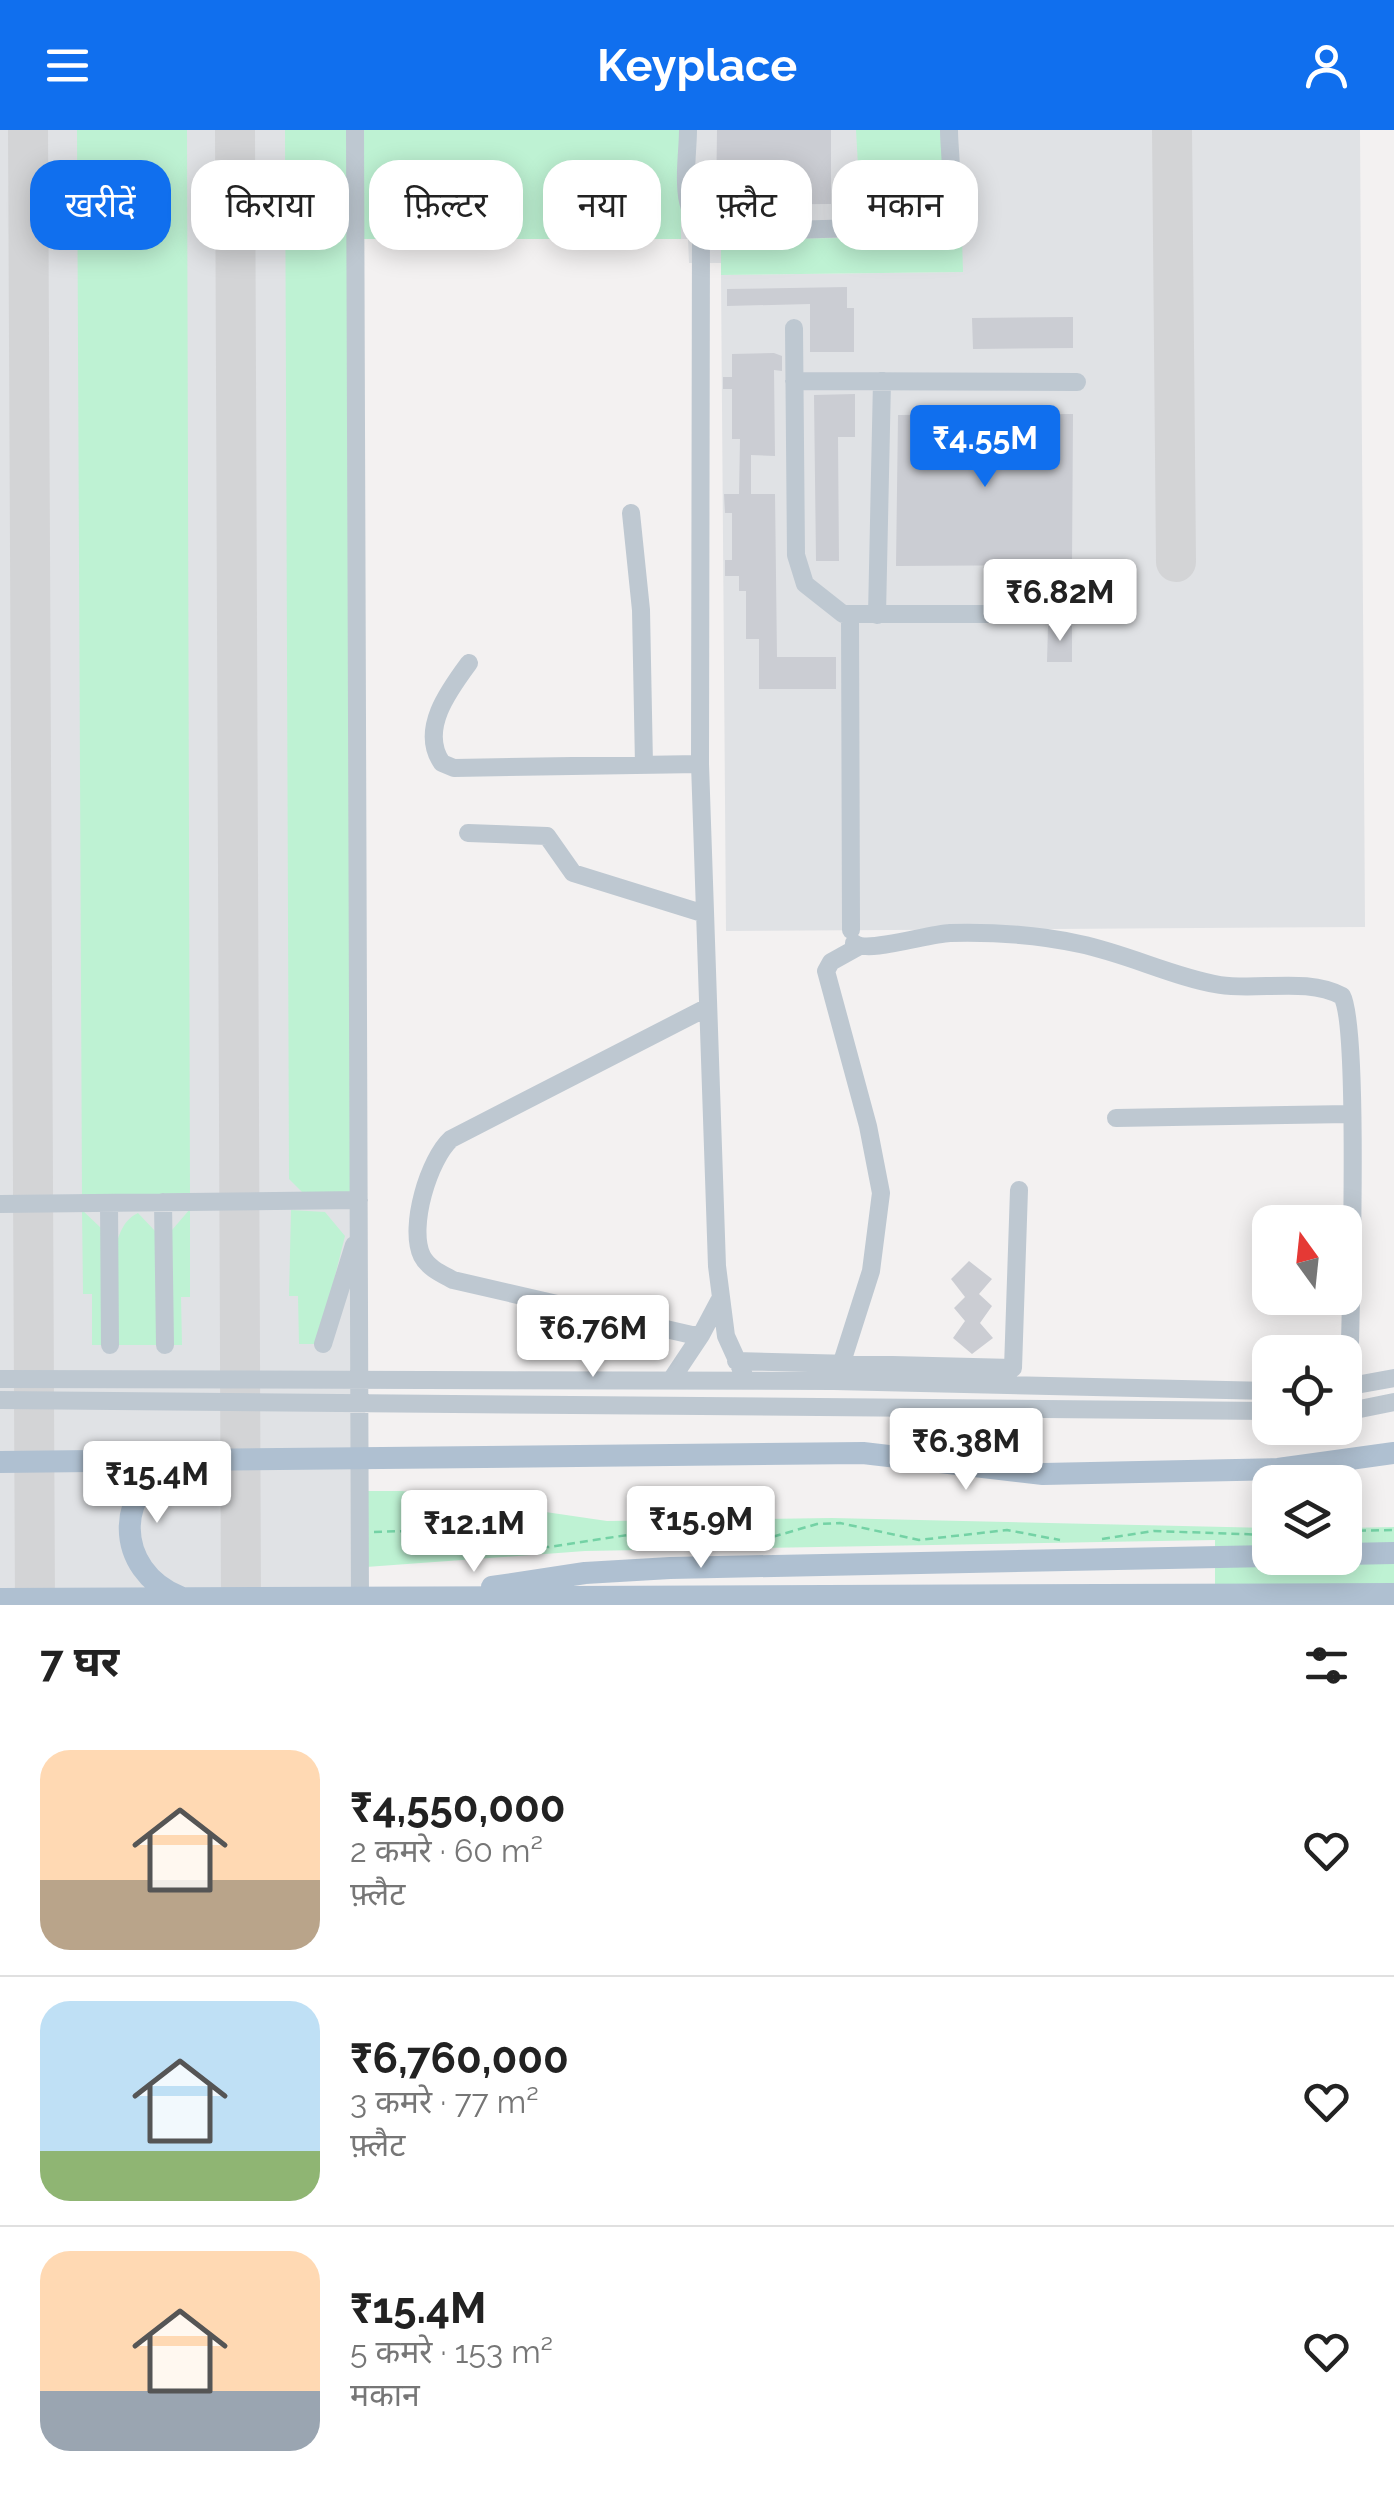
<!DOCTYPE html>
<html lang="hi">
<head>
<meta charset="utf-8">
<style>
	:root { --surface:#fff; --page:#f2f2f2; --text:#222; --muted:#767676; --line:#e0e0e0; --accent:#106fee }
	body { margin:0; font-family:Raleway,"Noto Sans Devanagari",sans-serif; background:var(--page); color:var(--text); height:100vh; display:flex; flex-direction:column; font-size:38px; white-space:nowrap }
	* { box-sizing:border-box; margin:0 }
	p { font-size:32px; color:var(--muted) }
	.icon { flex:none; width:55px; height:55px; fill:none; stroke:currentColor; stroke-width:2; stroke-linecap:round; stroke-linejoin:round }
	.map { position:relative; height:1475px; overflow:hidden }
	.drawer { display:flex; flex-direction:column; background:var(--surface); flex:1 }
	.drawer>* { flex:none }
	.banner { position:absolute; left:30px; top:30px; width:1335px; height:90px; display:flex; gap:20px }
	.needle { width:65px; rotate:345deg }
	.buttons { position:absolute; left:1252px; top:1075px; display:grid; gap:20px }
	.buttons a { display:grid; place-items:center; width:110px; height:110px; border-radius:20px; background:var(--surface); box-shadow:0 5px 25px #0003; font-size:50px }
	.price { position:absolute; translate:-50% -85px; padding:0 22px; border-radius:10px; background:#fff; color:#222; font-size:32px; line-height:65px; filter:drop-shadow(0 2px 5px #0008) }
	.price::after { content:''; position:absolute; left:50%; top:60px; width:30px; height:22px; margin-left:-15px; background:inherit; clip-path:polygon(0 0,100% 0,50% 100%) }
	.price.active { background:var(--accent); color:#fff }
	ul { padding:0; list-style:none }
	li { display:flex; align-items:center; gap:30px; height:250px; padding:0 40px }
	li+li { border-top:2px solid var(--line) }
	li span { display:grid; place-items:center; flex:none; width:280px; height:200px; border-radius:30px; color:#555 }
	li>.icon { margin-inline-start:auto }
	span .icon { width:120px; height:120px; fill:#fffc; stroke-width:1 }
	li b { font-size:42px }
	h2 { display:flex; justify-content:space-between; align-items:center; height:120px; padding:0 40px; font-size:42px }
	.pill { padding:0 35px; border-radius:30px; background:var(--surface); box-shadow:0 5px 25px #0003; font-size:35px; line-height:90px }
	.pill.active { background:var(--accent); color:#fff }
	header { display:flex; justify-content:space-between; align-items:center; height:130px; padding:0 40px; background:var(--accent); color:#fff; font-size:45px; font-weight:700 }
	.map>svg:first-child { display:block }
	.airport { fill:#e0e2e5 }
	.green { fill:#bef2d3 }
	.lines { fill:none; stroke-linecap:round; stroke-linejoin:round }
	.taxiway { stroke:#d3d4d6; stroke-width:40 }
	.building { fill:#cbcdd3 }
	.path { stroke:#74d2a5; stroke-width:2.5; stroke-dasharray:8 5; stroke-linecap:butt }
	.minor { stroke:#bec8d1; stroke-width:18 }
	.major { stroke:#afc0d1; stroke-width:22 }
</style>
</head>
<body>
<header><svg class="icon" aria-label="menu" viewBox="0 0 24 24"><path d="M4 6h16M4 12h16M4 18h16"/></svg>Keyplace<svg class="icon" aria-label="person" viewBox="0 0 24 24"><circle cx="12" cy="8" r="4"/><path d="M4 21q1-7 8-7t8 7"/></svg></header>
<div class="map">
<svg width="1394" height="1475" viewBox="0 0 1394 1475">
	<rect width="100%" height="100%" fill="#f3f1f1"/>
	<path class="airport" d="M0,0H1360L1365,797L726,801L721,145L962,142V107L721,110V133H689L688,109H361L366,1475H0Z"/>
	<path class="green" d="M77,0H187L190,1067L82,1068Z
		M285,0H350L353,1062L305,1065L289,1049Z
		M360,0H680L681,109H361Z
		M856,0H944L942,73L860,72Z
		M962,107L963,142L721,145V109Z
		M190,1079V1167H181L182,1215H169L172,1100Z
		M82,1080L101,1098L105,1215H92V1164H83Z
		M291,1080L325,1082L345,1106L318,1214H299L298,1166H289Z
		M138,1083L156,1102L159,1215H115C115,1179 102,1099 138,1083Z
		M366,1361H402L607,1391L832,1388L1270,1398V1428H1345V1398L1394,1397V1458L1215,1454V1410L585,1421L366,1437Z"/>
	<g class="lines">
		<path class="taxiway" d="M28,0L35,1475
			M235,0L241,1475
			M1172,0L1176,432"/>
	</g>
	<path class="building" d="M717,0H831V74L716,75Z
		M847,157V178H854V222H810V174L727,176V159Z
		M1073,187V218L973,219L972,188Z
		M774,223L782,226V241L774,240L775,326L751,325V364H775L777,527H836V559H759V509H746V461H739V446H725V430H732V383H725L724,364H739L740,309H732V259H723V247H732V224Z
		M855,264V307H838L839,431H816L814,265Z
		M1073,284L1072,435L896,436L898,285Z
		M1048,496H1072V532H1047Z
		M969,1131L992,1149L979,1164L992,1176L980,1193L993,1208L972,1224L953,1208L965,1191L954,1178L965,1167L951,1149Z
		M1281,1208L1319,1210L1318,1222H1280Z"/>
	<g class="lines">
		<path class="path" d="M1345,1401L1394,1400
			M374,1402L440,1400L506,1415L549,1417L647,1402L755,1412L817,1394L840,1393L919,1410L1007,1400L1060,1410
			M1102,1409L1154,1401L1270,1405"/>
		<path class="minor" d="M355,0L360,1475
			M688,0C688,34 674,96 718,102L928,96C961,80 949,31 949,0
			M701,98L700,634L717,1136L726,1206L746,1250
			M794,198L796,425L805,454L843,484H1073
			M794,251L1077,252
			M631,383L641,480L644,635
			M850,485L851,800
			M877,485L882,251
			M469,533C449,560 419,600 442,633L454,638L700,634
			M468,703L547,706L573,743L705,784
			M854,813C867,824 927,804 950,803C991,802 1040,805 1080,814C1128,824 1173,847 1220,855C1259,861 1307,847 1342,866C1359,896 1351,1161 1350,1214L1345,1230
			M708,877L451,1009C429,1029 408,1097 422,1126C428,1138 442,1144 453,1150L692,1205H701L719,1171
			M1116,988L1350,984
			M163,1072L165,1215
			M109,1073L110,1215
			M0,1074L359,1070
			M323,1214L354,1115
			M736,1231L1013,1238L1019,1060
			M842,1232L871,1141L881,1063L868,996L826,841L831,832L858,817
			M0,1249L834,1251L1270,1261
			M671,1250L701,1205
			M1345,1257L1394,1248
			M0,1270L1270,1281
			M1345,1282L1394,1272"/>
		<path class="major" d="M180,1331C112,1356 114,1441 180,1467
			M0,1332L863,1323L1043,1344L1278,1339L1394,1323
			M1345,1424L1394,1423
			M492,1457L585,1443L670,1438L1270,1426
			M0,1469L1394,1464"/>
	</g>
</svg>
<div class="buttons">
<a><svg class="needle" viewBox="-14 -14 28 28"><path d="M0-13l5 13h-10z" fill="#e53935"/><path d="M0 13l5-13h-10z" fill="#767676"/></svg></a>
<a><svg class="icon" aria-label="locate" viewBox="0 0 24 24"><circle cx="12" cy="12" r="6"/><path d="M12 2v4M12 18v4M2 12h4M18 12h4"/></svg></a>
<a><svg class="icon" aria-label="layers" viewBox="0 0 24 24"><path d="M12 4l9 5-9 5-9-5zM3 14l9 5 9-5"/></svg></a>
</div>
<b class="price active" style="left:985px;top:360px">₹4.55M</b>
<b class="price" style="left:1060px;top:514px">₹6.82M</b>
<b class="price" style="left:593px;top:1250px">₹6.76M</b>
<b class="price" style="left:966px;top:1363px">₹6.38M</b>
<b class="price" style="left:157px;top:1396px">₹15.4M</b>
<b class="price" style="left:701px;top:1441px">₹15.9M</b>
<b class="price" style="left:474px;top:1445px">₹12.1M</b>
<div class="banner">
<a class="pill active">खरीदें</a>
<a class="pill">किराया</a>
<a class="pill">फ़िल्टर</a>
<a class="pill">नया</a>
<a class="pill">फ़्लैट</a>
<a class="pill">मकान</a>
</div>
</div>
<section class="drawer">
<h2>7 घर<svg class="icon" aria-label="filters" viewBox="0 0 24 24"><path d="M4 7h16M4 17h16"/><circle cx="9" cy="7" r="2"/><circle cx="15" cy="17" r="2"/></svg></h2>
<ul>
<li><span style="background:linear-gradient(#ffd9b3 65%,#b9a48a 0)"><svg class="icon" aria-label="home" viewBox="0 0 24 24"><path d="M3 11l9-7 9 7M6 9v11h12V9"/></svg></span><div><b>₹4,550,000</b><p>2 कमरे · 60 m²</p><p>फ़्लैट</p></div><svg class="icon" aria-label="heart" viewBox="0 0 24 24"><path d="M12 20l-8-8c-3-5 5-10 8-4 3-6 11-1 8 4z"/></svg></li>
<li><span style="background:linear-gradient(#bfe0f5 75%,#8fb573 0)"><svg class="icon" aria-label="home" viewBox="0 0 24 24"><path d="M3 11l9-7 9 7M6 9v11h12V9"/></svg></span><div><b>₹6,760,000</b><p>3 कमरे · 77 m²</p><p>फ़्लैट</p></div><svg class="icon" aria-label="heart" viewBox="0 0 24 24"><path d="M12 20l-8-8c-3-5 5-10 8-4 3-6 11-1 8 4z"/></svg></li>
<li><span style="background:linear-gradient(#ffd9b3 70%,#9aa5b1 0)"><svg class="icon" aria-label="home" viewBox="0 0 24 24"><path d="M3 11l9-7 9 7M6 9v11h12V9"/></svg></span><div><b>₹15.4M</b><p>5 कमरे · 153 m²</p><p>मकान</p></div><svg class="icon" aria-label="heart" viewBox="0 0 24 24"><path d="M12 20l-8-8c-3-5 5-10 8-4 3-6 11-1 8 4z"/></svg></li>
</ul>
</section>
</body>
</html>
